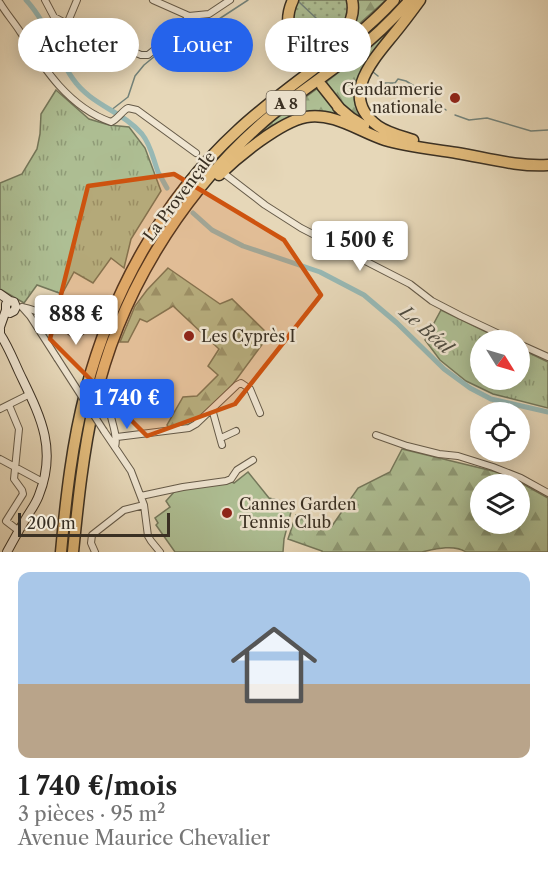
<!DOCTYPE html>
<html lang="fr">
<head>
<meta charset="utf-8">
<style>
	:root { --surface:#fff; --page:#f2f2f2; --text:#222; --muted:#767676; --line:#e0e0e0; --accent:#2563eb }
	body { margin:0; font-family:"Libre Caslon Text",serif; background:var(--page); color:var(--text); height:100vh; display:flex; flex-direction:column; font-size:22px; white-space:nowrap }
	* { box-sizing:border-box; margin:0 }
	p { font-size:20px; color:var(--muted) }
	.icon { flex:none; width:33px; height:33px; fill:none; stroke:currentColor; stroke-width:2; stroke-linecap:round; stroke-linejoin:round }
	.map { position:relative; height:552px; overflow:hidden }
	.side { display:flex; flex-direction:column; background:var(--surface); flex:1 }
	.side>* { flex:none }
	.hud { position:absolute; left:18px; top:18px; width:513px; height:54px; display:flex; gap:12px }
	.needle { width:39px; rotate:127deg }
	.buttons { position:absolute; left:470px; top:330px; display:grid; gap:12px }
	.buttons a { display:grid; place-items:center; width:60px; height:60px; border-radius:50%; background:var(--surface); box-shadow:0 3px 15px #0003; font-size:30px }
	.scale { position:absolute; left:18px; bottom:15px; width:152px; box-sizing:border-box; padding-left:6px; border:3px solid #3a3023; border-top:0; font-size:16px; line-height:21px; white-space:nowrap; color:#3a3023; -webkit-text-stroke:4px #efe5d1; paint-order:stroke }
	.price { position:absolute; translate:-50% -51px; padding:0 14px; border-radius:6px; background:#fff; color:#222; font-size:20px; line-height:39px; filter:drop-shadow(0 2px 3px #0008) }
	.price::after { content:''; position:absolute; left:50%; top:36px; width:18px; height:14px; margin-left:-9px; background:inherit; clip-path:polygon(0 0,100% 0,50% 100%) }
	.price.active { background:var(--accent); color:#fff }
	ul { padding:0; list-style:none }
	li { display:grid; align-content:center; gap:12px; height:318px; padding:0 18px }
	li+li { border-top:2px solid var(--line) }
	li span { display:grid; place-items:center; height:186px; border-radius:12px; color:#555 }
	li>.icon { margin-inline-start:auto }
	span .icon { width:108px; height:108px; fill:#fffc; stroke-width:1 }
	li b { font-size:26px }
	.pill { padding:0 21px; border-radius:27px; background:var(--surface); box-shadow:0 3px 15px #0003; font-size:21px; line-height:54px }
	.pill.active { background:var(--accent); color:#fff }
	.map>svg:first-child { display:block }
	.grass { fill:url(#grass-dots); stroke:#74785c; stroke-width:1.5 }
	.forest { fill:url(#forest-firs); stroke:#74785c; stroke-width:1.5; fill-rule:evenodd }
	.park { fill:url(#park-tufts); stroke:#74785c; stroke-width:1.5 }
	.pitch { fill:#aebf94; stroke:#74785c; stroke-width:1.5 }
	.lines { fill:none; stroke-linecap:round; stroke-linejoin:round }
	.stream { stroke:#72827a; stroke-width:1.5 }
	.canal { stroke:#97b8b4; stroke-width:5 }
	.street-casing { stroke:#655a48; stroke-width:8 }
	.secondary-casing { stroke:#3a3023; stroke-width:10 }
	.highway-casing { stroke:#3a3023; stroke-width:13 }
	.street { stroke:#efe5d1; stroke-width:6 }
	.secondary { stroke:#efe5d1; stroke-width:8 }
	.highway { stroke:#e3bc7c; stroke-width:10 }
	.street-bridge-casing { stroke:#655a48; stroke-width:8; stroke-linecap:butt }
	.street-bridge { stroke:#efe5d1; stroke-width:6 }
	.marked { fill:#ce530f; fill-opacity:0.2; stroke:#ce530f; stroke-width:4.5; stroke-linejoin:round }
	.poi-dot { fill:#8f2418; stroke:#efe5d1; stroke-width:2 }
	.labels { text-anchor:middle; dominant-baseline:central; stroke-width:5; stroke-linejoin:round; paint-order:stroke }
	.shield { fill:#efe5d1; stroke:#706657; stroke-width:1.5 }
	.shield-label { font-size:15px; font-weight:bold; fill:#3a3023 }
	.poi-label { font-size:16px; fill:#3a3023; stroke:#efe5d1; text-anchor:start }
	.street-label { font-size:16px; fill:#3a3023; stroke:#efe5d1 }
	.water-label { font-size:18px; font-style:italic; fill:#4d4b40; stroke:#efe5d1 }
</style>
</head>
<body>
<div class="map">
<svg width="548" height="552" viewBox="0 0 548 552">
	<defs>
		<pattern id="grass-dots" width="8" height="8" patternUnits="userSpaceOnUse" patternTransform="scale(1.5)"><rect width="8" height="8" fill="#aebf94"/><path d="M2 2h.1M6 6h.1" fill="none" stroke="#8f9c78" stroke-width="1.8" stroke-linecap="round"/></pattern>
		<pattern id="forest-firs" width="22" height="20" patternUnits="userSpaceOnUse" patternTransform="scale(1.5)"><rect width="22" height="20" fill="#aebf94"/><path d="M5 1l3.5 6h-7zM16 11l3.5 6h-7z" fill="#8f9c78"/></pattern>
		<pattern id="park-tufts" width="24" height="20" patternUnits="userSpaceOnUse" patternTransform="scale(1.5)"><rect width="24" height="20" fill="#aebf94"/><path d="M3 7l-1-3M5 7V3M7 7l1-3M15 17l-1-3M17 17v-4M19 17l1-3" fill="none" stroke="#8f9c78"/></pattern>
	</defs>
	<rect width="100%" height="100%" fill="#e6d7b8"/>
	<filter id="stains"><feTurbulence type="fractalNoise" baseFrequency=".00333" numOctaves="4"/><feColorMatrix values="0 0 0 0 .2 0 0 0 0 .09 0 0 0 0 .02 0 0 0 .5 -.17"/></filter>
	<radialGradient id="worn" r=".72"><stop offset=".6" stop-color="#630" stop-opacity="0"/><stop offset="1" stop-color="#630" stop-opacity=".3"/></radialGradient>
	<path class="grass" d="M299,0H348C351,27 328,45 309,60C298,41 285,22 299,0Z"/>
	<path class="forest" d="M355,0H386L349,33Z
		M389,31L392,33L357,90L378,129C352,119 342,104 325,83L361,55Z
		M318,88L344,120L322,113L248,144L272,122Z
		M168,268L220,304L232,299L269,335L233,384L203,417L190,426L169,428L167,425L183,397L197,396L218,375L208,366L219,349L173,306L147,322L140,319L128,342H120L135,306L147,290Z
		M402,449L505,474L548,498V552H466C454,544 435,549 422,552H322V551L288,539L296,515L332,526L358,488L390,472ZM480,484H519V524H480Z"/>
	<path class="park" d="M56,90L89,119L109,125L129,127L145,148L161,191L131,239L124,268L111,258L93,283L74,272L62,294L37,285L24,303L0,289V183L22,174L37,149L40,134L41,114Z
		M441,310L503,340H480V380H519V348L548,362V408L493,394L466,381L440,360L425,340Z"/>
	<path class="pitch" d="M248,472L269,498L293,504L284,539L283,552H175L156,525L158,523L155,518L170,507L166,501L175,491L232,482L234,483Z"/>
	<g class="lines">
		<path class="stream" d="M299,2L334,35
			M373,72L378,76
			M385,83H395L398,79L406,81L419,89
			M427,96L446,110
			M110,111L128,97L135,76L144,65L155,56L197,24L216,21L248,0
			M455,115L469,120L487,118L531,131L548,130"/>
		<path class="canal" d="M26,0C47,22 56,55 73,79C91,105 122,111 142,134C151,145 153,159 158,172C161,177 164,183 167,188
			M193,213L212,230L243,246L320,272L364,295L397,323L444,369L470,388L491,399L548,412"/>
		<defs>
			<path id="street" d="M45,0L54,17L67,24L141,55H148L177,31L189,16L209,14L230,0
				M153,0L189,16
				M0,3C6,13 13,21 19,30C43,67 68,107 111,122C118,119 122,111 128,108L137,110L196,153
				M67,24L77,0
				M226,175L265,205L301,228L410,284L432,301L461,316L512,340
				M22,307C42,311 57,321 73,334H78L94,322L98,313
				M22,307L30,316L57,358
				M519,344L548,357
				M106 407a6 6 0 1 1 12 0a6 6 0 1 1-12 0Z
				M9,405L19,429L14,479L22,490L23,494L6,521L19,531
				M0,409L30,394
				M212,409L222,445
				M110,412C112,424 118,436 115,447
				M104,431L131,471L144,505L148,536L151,541L160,552
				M376,435L407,446L439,454L458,456L493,467L521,478L548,493
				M117,437L189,428L196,424L237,385L241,383L250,389L260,413
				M221,438L236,431
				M0,459L39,480
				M141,496L183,487L226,481L231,479L237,470L253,460
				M95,552L91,543L92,535L124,510L144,505"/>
			<path id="secondary" d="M0,294L10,301
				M0,327L6,310V304L10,301L14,302L16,307L14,311L10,313
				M0,329V334C8,346 13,359 19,372C39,414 58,447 39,495C36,504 30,511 25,520C19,530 13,541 7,552"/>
			<path id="highway" d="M293,0C282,23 291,43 305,63
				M324,53C340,39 357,22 352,0
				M322,86L341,110
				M338,107L351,118L364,126
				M413,140C401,136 388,133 378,126C338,97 373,60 394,34C403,23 412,11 420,0
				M219,175C239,156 280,122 306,117C334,112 360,132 385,140C408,147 433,149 457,153C487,158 518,167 548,165
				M61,552C66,498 72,443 86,390C111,294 163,199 237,131C287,84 348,50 394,0
				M73,552C78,502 83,453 94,404C118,297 179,197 261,124C290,98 324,77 354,53C375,37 393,19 410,0"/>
		</defs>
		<use href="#street" class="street-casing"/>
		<use href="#secondary" class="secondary-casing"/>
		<use href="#highway" class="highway-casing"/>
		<use href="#street" class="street"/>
		<use href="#secondary" class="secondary"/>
		<use href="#highway" class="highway"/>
		<defs>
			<path id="street-bridge" d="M57,358L104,431"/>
		</defs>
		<use href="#street-bridge" class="street-bridge-casing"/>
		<use href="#street-bridge" class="street-bridge"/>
	</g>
	<path class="marked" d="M174,174L284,240L321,295L235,404L147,436L50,339L88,186Z"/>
	<g class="poi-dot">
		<circle cx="455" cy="98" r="6"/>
		<circle cx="189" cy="336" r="6"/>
		<circle cx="227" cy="513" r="6"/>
	</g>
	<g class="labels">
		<rect class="shield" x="266.5" y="91" width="39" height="24" rx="4.5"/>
		<g class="shield-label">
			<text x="286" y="103">A 8</text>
		</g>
		<g class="poi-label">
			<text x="443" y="89" text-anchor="end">Gendarmerie<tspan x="443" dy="18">nationale</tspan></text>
			<text x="201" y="336">Les Cyprès I</text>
			<text x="239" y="504">Cannes Garden<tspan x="239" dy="18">Tennis Club</tspan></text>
		</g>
		<g class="street-label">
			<text transform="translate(179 196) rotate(-53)">La Provençale</text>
		</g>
		<g class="water-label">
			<text transform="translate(426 330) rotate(41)">Le Béal</text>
		</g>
	</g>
	<rect width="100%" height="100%" filter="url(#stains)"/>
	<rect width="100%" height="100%" fill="url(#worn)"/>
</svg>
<div class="buttons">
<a><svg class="needle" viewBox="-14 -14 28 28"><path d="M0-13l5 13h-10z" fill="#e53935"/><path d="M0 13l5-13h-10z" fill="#767676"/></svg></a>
<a><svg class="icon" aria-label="locate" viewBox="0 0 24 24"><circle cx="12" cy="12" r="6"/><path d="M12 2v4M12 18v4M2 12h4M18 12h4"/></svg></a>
<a><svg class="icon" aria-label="layers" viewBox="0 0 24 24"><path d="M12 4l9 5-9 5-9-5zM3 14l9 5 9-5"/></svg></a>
</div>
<div class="scale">200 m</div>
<b class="price" style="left:360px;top:272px">1 500 €</b>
<b class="price" style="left:76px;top:346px">888 €</b>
<b class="price active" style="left:127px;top:430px">1 740 €</b>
<div class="hud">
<a class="pill">Acheter</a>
<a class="pill active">Louer</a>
<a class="pill">Filtres</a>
</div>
</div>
<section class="side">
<ul>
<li><span style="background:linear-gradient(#a9c7e8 60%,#b9a48a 0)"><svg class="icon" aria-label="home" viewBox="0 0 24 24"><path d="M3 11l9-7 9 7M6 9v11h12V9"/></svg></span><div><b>1 740 €/mois</b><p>3 pièces · 95 m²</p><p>Avenue Maurice Chevalier</p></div></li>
</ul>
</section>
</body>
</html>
